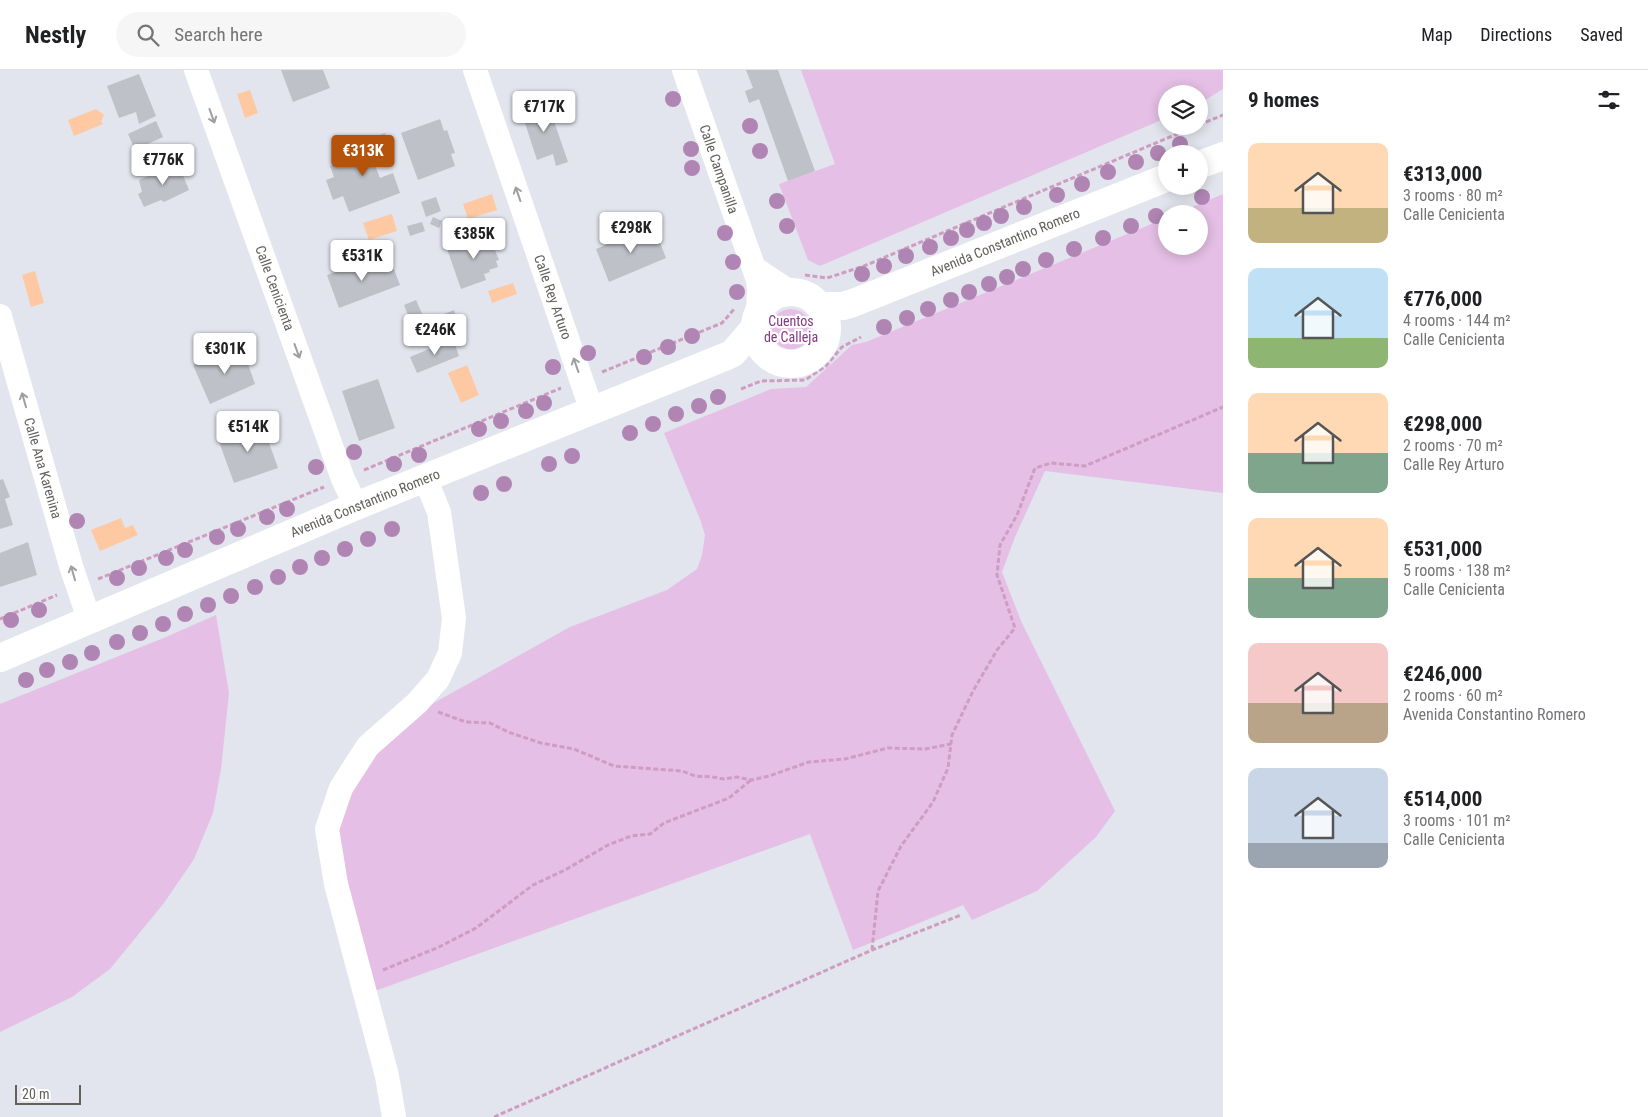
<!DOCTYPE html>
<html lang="en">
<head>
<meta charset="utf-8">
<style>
	:root { --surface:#fff; --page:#f6f6f6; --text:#202124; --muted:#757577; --line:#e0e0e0; --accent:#b45309 }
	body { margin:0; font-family:"Roboto Condensed",sans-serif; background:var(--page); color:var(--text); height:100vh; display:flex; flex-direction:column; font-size:19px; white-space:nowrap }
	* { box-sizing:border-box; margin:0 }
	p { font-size:16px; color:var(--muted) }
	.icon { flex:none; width:28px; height:28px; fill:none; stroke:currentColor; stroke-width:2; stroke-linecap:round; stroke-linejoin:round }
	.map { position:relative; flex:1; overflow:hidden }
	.drawer { display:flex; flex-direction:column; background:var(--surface); width:425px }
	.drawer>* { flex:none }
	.fabs { position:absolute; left:1158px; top:15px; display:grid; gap:10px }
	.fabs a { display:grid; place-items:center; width:50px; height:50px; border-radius:50%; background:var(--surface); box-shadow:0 2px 12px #0003; font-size:25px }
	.scale { position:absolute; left:15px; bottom:12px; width:66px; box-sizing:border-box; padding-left:5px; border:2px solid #635f5b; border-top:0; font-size:14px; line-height:18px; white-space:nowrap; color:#635f5b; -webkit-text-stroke:4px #fff; paint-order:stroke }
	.price { position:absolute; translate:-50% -42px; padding:0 11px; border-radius:5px; background:#fff; color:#222; font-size:16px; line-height:32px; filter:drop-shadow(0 1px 2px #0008) }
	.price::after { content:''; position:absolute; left:50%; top:30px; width:15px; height:11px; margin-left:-8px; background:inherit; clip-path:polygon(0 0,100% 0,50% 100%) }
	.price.active { background:var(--accent); color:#fff }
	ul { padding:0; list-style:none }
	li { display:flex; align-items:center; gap:15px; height:125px; padding:0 25px }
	li span { display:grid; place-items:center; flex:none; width:140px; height:100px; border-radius:10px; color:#555 }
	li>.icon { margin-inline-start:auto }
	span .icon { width:60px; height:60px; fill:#fffc; stroke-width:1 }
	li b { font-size:21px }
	h2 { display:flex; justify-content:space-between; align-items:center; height:60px; padding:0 25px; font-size:21px }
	header { display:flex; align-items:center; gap:30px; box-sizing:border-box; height:70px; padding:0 25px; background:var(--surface); border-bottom:1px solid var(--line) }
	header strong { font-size:24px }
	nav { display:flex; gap:28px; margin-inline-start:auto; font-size:18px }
	.search { width:350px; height:45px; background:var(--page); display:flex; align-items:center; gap:12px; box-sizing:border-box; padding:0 18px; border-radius:28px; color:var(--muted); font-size:19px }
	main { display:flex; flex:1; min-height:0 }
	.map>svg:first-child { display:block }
	.green { fill:#e5bfe5 }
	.water { fill:#fec9a2 }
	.building { fill:#bfc1c8 }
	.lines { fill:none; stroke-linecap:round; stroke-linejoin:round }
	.path { stroke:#ce9dc1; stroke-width:3; stroke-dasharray:5 2.5; stroke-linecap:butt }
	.street { stroke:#fff; stroke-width:24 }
	.secondary { stroke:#fff; stroke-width:28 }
	.tree { fill:#b085b3 }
	.oneway { stroke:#a19f9d }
	.labels { text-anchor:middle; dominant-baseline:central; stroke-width:4.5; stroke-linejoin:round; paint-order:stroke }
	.street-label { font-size:14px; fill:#635f5b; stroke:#fff }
	.park-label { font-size:14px; fill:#873684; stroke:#fff }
</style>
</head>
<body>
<header>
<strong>Nestly</strong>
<div class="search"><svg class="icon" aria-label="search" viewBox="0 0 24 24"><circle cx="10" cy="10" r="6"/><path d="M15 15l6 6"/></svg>Search here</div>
<nav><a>Map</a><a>Directions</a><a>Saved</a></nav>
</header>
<main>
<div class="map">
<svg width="1223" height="1047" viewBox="0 0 1223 1047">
	<rect width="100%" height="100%" fill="#e2e5ed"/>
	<path class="green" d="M801,0H1223V19L1199,34V24H1166V48L820,196L808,190L779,114L835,94Z
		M1223,124V423L1045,401L1015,467L1002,502L1021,551L1115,741L1096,767L1037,821L972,850L963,835L853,880L810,764L372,922L336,762L363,694L432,634L570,557L667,520L697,499L702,485L705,465L700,449L664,363L771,319L806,317L852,275L866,272L1166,148V176H1199V144H1176Z
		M771 259a20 20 0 1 1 40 0a20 20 0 1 1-40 0Z
		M216,545L229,623L221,699L213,743L194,789L164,833L110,899L72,927L0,962V634L166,567Z"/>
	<path class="water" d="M250,20L258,43L245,48L237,24Z
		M96,39L104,45L101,51L103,54L74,66L68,50Z
		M492,124L497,140L468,149L463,134Z
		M392,144L397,161L369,170L363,153Z
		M35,201L44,233L31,237L22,205Z
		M513,213L517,224L492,233L488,221Z
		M467,295L479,325L461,333L448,303Z
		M121,448L125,458L133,455L138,465L100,481L91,460Z"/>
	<path class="building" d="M281,0H323L330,18L293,32Z
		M746,0H778L815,101L788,111L759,29L749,33L745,21L753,18Z
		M139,4L156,46L139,54L136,42L119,48L107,16Z
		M547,31L568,92L556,96L553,84L537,90L521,41Z
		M440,49L444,61L447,60L455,83L451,84L455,96L418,110L401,63Z
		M156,51L163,67L135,80L128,64Z
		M385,63L391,80L372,88L380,108L393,103L400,123L349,142L343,126L333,130L326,110L334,107L330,96L361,84L357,73Z
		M178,93L189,120L164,132L161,130L144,137L138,124L142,122L139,110Z
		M436,127L441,141L426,147L421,132Z
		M433,147L442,151L439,158L430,154Z
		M422,152L425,161L410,166L407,156Z
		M653,155L666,188L609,212L596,179Z
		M487,163L489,169L495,166L499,179L495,180L499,190L496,191L498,197L489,200L490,202L484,204L486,210L461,219L446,176L462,170L466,180L474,177L471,168Z
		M369,190L372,199L391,192L400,215L339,238L327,205Z
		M416,230L424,248L411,253L404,235Z
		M454,240L459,255L436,263L431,249Z
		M453,269L459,286L417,303L410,287Z
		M242,277L255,314L210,334L193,295Z
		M378,309L395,358L359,371L342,321Z
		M262,353L278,398L234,413L218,369Z
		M3,409L10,427L5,429L13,455L0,459V410Z
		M28,472L37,505L0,517V483Z"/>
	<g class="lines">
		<path class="path" d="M1199,55L1223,45
			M805,205L827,208L864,196L1196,56
			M602,302L722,253L735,238
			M741,319L761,311L805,310L826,296L842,277L861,267
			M364,400L561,318
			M98,509L324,417
			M0,549L57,525
			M438,642L466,652L490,653L508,662L541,673L574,679L614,696L682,701L695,706L712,707L724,709L737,707L752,710L769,706L809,692L845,689L888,678L925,679L951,674
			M872,880L878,821L901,776L933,732L948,698L952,665L973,621L997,580L1015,558L997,505L1000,475L1017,445L1035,398L1051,393L1085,396L1223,337
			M383,900L439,877L476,858L533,815L565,800L608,775L631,766L650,764L664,753L729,728L751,710
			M494,1047L872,880L961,845"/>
		<path class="street" d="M196,0L343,409L356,436
			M475,0L592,341
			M684,0L758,210L759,219L758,245
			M754,198L790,222
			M0,246L71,496L89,549
			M394,1047L387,1006L336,814L327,759L341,718L368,676L417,633L438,609L450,583L454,548L439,442L425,408"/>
		<path class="secondary" d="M1199,95L1223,86
			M755 258a36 36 0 1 1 72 0a36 36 0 1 1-72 0Z
			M820,236H843L853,233L1166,108
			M0,588L356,436L727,286L733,283L756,256"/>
	</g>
	<g class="tree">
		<circle cx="673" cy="29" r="8"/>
		<circle cx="750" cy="56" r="8"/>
		<circle cx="1180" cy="74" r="8"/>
		<circle cx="691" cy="79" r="8"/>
		<circle cx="760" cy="81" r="8"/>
		<circle cx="1158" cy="83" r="8"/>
		<circle cx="1136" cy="92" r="8"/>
		<circle cx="692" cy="98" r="8"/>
		<circle cx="1108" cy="102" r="8"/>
		<circle cx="1082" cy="114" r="8"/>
		<circle cx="1057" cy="125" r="8"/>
		<circle cx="1202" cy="127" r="8"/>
		<circle cx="777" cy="131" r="8"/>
		<circle cx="1024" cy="137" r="8"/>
		<circle cx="1001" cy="146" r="8"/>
		<circle cx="1156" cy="146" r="8"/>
		<circle cx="984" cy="153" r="8"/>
		<circle cx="787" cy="156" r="8"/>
		<circle cx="1131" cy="156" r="8"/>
		<circle cx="967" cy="160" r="8"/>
		<circle cx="725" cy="163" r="8"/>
		<circle cx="951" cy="168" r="8"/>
		<circle cx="1103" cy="168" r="8"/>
		<circle cx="930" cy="177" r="8"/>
		<circle cx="1074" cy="179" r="8"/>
		<circle cx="906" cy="186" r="8"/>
		<circle cx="1046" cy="190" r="8"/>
		<circle cx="733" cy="192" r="8"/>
		<circle cx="884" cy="196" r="8"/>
		<circle cx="1023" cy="199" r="8"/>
		<circle cx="862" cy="204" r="8"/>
		<circle cx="1007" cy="207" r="8"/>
		<circle cx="989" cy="214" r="8"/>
		<circle cx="737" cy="222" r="8"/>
		<circle cx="969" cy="222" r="8"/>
		<circle cx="951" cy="230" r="8"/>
		<circle cx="928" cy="239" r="8"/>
		<circle cx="907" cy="248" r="8"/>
		<circle cx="884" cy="257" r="8"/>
		<circle cx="692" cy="266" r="8"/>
		<circle cx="668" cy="277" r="8"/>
		<circle cx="588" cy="283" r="8"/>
		<circle cx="644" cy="287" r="8"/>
		<circle cx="553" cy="297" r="8"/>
		<circle cx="718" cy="327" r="8"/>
		<circle cx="544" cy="333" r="8"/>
		<circle cx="699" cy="336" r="8"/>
		<circle cx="526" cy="341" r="8"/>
		<circle cx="676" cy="344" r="8"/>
		<circle cx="501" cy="351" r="8"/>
		<circle cx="653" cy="354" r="8"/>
		<circle cx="479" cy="359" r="8"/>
		<circle cx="630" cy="363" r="8"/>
		<circle cx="354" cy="382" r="8"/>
		<circle cx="419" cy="385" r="8"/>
		<circle cx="572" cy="386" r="8"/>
		<circle cx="394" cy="394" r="8"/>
		<circle cx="549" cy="394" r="8"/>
		<circle cx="316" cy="397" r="8"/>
		<circle cx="504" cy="414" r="8"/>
		<circle cx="481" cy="423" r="8"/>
		<circle cx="287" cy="439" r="8"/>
		<circle cx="267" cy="447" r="8"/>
		<circle cx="77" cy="451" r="8"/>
		<circle cx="238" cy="459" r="8"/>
		<circle cx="392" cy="459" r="8"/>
		<circle cx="217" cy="467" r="8"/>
		<circle cx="368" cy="469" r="8"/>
		<circle cx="345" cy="479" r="8"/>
		<circle cx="185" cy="480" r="8"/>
		<circle cx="166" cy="488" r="8"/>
		<circle cx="322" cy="488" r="8"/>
		<circle cx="300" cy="497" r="8"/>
		<circle cx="139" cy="498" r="8"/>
		<circle cx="278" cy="507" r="8"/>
		<circle cx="117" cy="508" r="8"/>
		<circle cx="255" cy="517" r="8"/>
		<circle cx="231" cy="526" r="8"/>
		<circle cx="208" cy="535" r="8"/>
		<circle cx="39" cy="540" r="8"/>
		<circle cx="185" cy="544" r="8"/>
		<circle cx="11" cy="550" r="8"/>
		<circle cx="163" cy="554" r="8"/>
		<circle cx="140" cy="563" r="8"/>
		<circle cx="117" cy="572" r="8"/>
		<circle cx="92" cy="583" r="8"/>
		<circle cx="70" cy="592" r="8"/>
		<circle cx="47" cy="600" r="8"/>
		<circle cx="26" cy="610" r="8"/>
	</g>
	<defs><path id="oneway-shaft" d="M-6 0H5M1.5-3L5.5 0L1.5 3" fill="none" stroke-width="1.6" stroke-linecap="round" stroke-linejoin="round" transform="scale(1.25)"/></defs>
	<g class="oneway">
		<use href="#oneway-shaft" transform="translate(212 46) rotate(70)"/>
		<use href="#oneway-shaft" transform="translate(518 124) rotate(-109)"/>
		<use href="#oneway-shaft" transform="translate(297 281) rotate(70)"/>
		<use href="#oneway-shaft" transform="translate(576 295) rotate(-109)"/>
		<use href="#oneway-shaft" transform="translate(24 330) rotate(-106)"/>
		<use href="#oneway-shaft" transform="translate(73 503) rotate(-106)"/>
	</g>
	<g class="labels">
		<g class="street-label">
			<text transform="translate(719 99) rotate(71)">Calle Campanilla</text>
			<text transform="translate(1005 172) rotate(-22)">Avenida Constantino Romero</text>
			<text transform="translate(275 218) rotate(70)">Calle Cenicienta</text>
			<text transform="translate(553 227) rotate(71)">Calle Rey Arturo</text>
			<text transform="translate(43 398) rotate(74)">Calle Ana Karenina</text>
			<text transform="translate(365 433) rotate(-22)">Avenida Constantino Romero</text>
		</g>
		<g class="park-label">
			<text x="791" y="251">Cuentos<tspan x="791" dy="16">de Calleja</tspan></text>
		</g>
	</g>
</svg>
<div class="fabs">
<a><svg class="icon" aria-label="layers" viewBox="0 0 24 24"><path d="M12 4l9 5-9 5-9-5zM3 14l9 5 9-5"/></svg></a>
<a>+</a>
<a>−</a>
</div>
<div class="scale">20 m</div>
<b class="price" style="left:544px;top:63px">€717K</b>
<b class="price active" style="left:363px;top:107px">€313K</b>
<b class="price" style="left:163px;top:116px">€776K</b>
<b class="price" style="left:631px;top:184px">€298K</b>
<b class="price" style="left:474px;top:190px">€385K</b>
<b class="price" style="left:362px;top:212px">€531K</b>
<b class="price" style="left:435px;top:286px">€246K</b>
<b class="price" style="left:225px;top:305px">€301K</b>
<b class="price" style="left:248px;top:383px">€514K</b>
</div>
<section class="drawer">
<h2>9 homes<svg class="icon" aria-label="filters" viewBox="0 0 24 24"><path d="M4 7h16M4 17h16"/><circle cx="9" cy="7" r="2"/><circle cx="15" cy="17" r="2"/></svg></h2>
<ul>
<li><span style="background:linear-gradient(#ffd9b3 65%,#c2b280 0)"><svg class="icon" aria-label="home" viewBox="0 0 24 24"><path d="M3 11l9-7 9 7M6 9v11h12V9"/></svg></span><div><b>€313,000</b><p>3 rooms · 80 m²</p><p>Calle Cenicienta</p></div></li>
<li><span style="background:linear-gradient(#bfe0f5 70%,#8fb573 0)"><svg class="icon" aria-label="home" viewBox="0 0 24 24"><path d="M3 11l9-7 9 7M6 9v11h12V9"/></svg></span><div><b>€776,000</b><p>4 rooms · 144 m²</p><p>Calle Cenicienta</p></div></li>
<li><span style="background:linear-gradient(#ffd9b3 60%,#7fa58c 0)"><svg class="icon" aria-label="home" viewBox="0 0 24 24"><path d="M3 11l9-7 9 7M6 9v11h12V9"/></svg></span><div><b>€298,000</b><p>2 rooms · 70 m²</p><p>Calle Rey Arturo</p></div></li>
<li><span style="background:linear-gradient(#ffd9b3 60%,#7fa58c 0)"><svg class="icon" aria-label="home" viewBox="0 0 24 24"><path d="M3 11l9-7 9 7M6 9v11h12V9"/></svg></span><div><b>€531,000</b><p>5 rooms · 138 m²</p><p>Calle Cenicienta</p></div></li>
<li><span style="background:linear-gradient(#f6c9c9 60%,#b9a48a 0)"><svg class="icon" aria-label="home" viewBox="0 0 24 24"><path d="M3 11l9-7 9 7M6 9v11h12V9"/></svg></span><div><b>€246,000</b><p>2 rooms · 60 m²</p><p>Avenida Constantino Romero</p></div></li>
<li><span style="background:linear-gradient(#c9d6e8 75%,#9aa5b1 0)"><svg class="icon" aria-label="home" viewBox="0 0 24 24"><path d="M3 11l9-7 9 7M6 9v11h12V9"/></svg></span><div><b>€514,000</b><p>3 rooms · 101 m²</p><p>Calle Cenicienta</p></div></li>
</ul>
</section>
</main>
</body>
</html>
